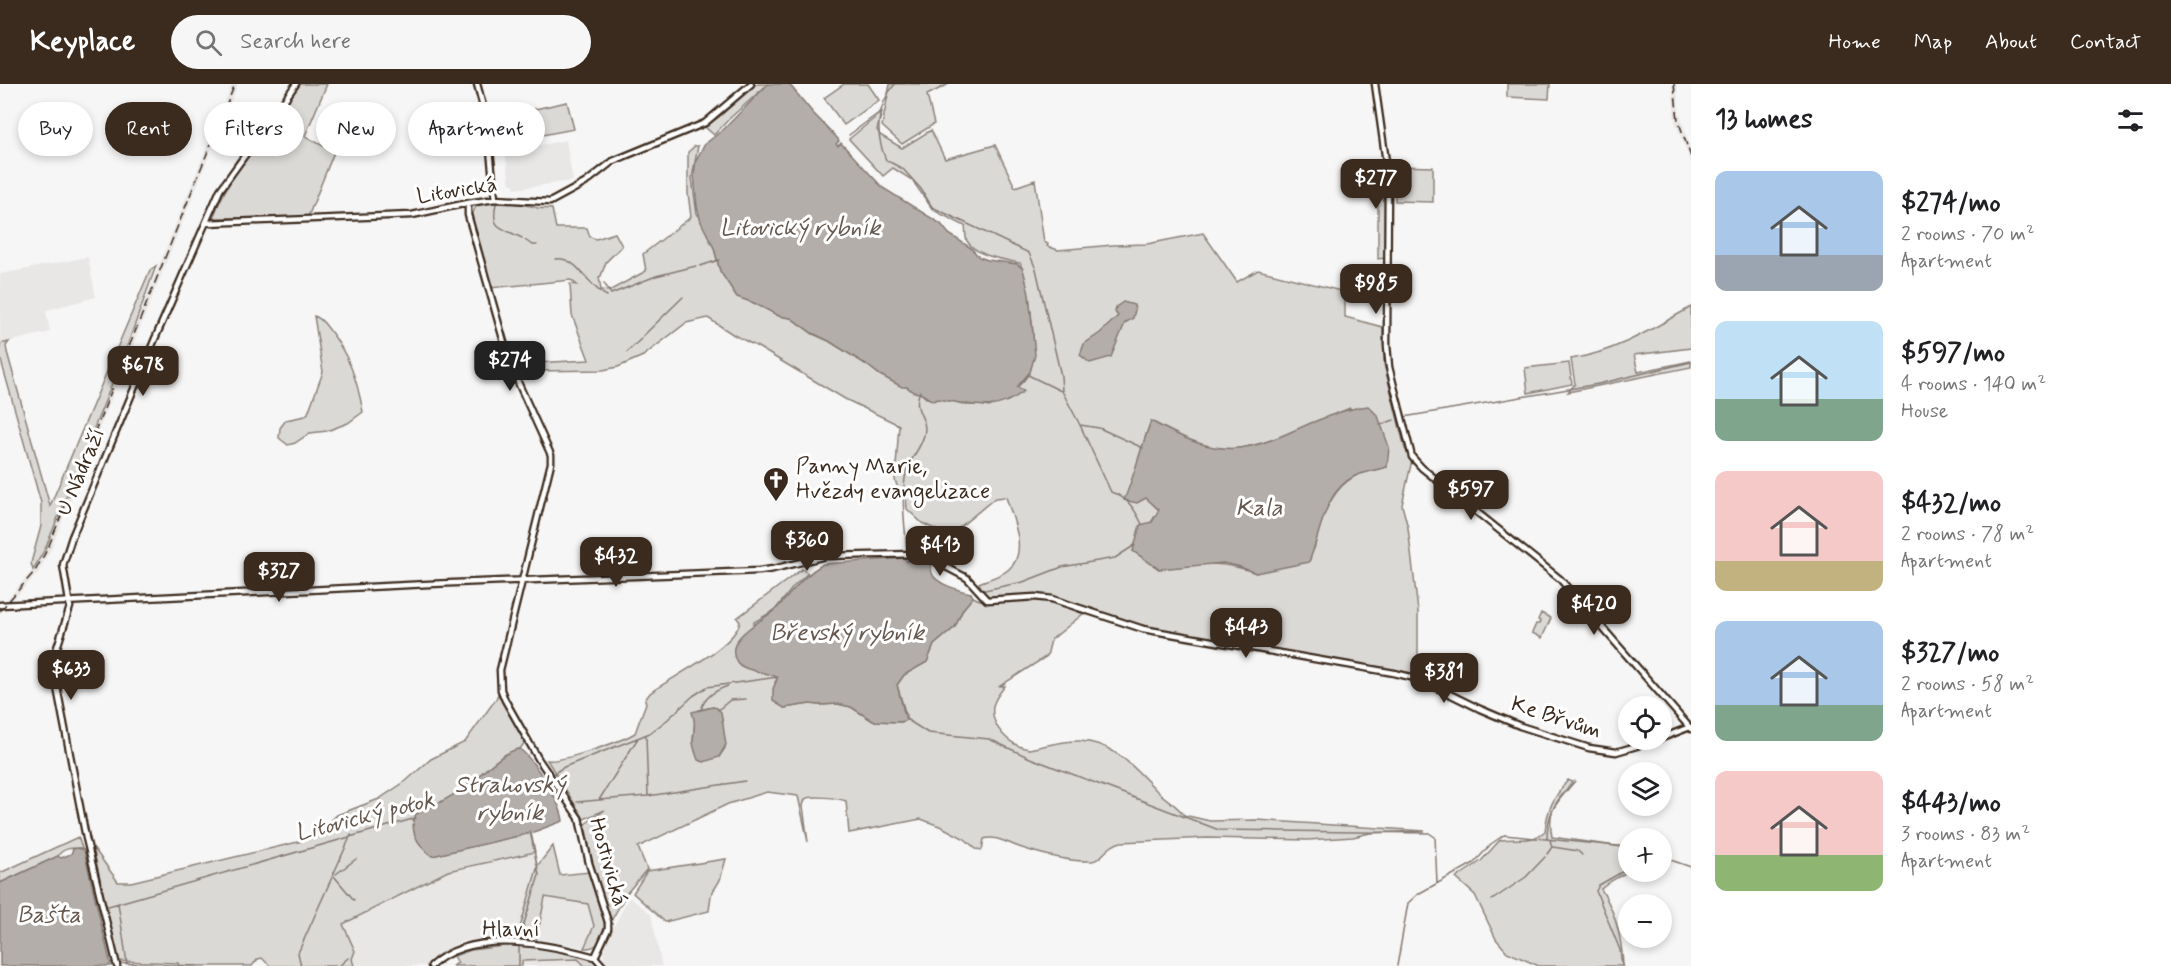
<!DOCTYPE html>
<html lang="en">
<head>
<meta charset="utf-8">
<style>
	:root { --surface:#fff; --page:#f6f6f6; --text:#202124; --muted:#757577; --accent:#3b2a1e }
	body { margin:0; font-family:Mynerve,sans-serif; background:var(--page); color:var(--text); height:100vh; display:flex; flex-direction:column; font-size:22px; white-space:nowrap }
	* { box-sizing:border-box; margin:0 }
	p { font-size:20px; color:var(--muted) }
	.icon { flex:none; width:33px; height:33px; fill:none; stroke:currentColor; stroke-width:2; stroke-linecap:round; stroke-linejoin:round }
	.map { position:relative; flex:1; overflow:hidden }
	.sheet { display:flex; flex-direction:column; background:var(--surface); width:480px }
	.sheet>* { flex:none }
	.guide { position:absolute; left:18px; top:18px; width:570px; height:54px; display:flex; gap:12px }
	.buttons { position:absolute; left:1618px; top:612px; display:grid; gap:12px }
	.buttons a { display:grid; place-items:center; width:54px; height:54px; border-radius:50%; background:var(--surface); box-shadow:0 3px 9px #0003; font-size:30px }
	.price { position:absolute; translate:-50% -51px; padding:0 14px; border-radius:12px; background:var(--accent); color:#fff; font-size:20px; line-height:39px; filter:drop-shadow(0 2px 3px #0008) }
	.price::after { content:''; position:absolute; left:50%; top:36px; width:18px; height:14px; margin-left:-9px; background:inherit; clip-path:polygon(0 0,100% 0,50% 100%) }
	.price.active { background:#222; color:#fff }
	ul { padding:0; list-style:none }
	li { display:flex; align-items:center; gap:18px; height:150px; padding:0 24px }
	li span { display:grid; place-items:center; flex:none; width:168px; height:120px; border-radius:12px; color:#555 }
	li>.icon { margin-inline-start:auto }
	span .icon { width:72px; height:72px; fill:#fffc; stroke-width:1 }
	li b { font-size:26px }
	h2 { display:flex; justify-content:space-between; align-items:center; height:72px; padding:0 24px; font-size:26px }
	.tag { padding:0 21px; border-radius:27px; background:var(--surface); box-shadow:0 3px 9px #0003; font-size:21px; line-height:54px }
	.tag.active { background:var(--accent); color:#fff }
	header { display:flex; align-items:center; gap:36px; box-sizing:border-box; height:84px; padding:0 30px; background:var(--accent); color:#fff }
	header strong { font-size:28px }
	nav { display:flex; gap:33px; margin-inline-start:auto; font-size:21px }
	.search { width:420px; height:54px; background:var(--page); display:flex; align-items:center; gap:15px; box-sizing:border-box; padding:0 21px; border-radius:33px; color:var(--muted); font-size:22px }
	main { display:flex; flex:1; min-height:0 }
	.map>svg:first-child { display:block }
	.built { fill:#e9e7e6 }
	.green { fill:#dbd9d6; stroke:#8b827a; stroke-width:1.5; fill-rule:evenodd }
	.water { fill:#b4aeaa; stroke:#847972; stroke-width:1.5 }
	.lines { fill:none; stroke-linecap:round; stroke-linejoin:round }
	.stream { stroke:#847972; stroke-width:1.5 }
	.tertiary-casing { stroke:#3b2a1e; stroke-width:9 }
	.tertiary { stroke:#fff; stroke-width:4.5 }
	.rail { stroke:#3b2a1e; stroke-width:1.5; stroke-dasharray:9 4.5; stroke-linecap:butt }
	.labels { text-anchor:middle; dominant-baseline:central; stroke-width:6; stroke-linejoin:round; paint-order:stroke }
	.street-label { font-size:22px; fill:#3b2a1e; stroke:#fff }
	.poi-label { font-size:22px; fill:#3b2a1e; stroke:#fff; text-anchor:start }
	.water-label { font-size:24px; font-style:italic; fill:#65584f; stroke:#fff }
</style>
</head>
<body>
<header>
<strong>Keyplace</strong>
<div class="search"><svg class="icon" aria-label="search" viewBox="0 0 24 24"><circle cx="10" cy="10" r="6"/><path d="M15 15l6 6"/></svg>Search here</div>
<nav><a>Home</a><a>Map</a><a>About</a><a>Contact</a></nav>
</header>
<main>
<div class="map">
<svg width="1691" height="882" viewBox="0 0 1691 882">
	<rect width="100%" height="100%" fill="#f7f6f6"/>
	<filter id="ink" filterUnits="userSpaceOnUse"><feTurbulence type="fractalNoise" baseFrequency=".0167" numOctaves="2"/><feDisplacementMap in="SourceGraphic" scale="12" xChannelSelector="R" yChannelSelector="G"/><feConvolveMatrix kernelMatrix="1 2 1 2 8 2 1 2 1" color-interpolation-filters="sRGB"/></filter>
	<g filter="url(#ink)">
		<path class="built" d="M232,0H238L51,465L38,489L0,530V523L33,486L46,463Z
			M1672,0H1677L1679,26L1691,67V79L1675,37Z
			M566,56L573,97L515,105L514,100H510L505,68Z
			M88,173L96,213L48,226L46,227L50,248L0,260V190Z
			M535,768L538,791L519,853L484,854L483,855L461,858L443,867L428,882H354L343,840L448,787Z
			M545,813L588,820L594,842L584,864L537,855Z
			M629,813L651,830L662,882H610L604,876L603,863Z
			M578,875L585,882H522V877Z"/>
		<path class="green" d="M300,0H327L305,52L334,68L308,133L213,134C231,85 269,43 300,0Z
			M756,0H768L729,35L714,51L705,43L719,33Z
			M844,0H868L879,16L844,41L824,14Z
			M890,0H949L927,11L934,40L902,60L882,42Z
			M1507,0H1550L1549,15L1507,13Z
			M567,18L574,45L496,60L490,35Z
			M882,28L877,46L880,51L902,64L931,46L945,75L995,61L1015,103L1035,96L1044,158L1048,160L1047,162L1058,166L1113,161L1147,160L1203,149L1237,198L1258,186L1345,208V233L1383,243L1384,280L1405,365L1412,376L1402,421L1408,444L1418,527V590L1286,568L1130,539L1053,513L991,515L987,513L979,499C988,495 1002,492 1009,485C1029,468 1012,433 1006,413L995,414L949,452L922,439L907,425L906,411L900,410L895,396L899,341L845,315L756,262L734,251L708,234L686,239L643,272L618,283L603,286L535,287L524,289L521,291L517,280L589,276L572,231L570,200L577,201L571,196L490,204L472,135C473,130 473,125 477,122C490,115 524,120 538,124C542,125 547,124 552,125L556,144H587L590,153L596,155L615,149L622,162L606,178L601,192L599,193L601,206L609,207L646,187L643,170L691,133L688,109V68L695,62H698L692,94L697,131H699L714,164L720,187L737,213L754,219L779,232L791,234L813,250L829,257L867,281L880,291L922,310L926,314L950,316L966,321H980L989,323L1024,307L1017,303C1022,299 1026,294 1029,289C1039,272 1029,196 1020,179C1003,175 977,173 967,157C965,153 966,146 965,142L933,126L912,96L893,84L883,92L849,55ZM1350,324L1387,383C1376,386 1364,388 1355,392C1329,406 1320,439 1314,465L1256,489C1221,475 1196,480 1159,485L1133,467L1159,426L1146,413L1125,416C1135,390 1141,363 1151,337C1175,350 1200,364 1228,365C1259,366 1320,336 1350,324Z
			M1396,82L1433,83V118L1395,117Z
			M1385,90L1383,107L1386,113L1385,174L1378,175V95Z
			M156,182L126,265L92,349L46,463L33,486L31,479L41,442V419L0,273V260L9,258L6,262L7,268L50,422L150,186Z
			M1691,223V264L1634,271L1638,288L1691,277V283L1568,308L1575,300L1571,275C1616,268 1652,245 1691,223Z
			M314,232C321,234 324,239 328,244C349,271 357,295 363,328L348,339L327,347L310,349L295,359L288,361L279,354L280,344L286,336L305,332L308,329L323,288Z
			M1569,279L1572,300L1528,309L1525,284Z
			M802,485L808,489L794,502L775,526L754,538L739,580L775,592L777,595L775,598L784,624L810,620L820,621L838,620L851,623L873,637L901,638L906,636V631L897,601L904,591L927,578L934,561L955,543L963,525L973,513C991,523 1013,516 1033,516C1051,516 1067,523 1083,530L1051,556L1047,572L1000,602H1005C1000,608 995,614 993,622C990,643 1010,662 1029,665C1046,662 1063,656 1080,657C1113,658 1135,684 1156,706C1165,715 1177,721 1184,731L1210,737L1257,736L1425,747L1370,749L1353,753L1308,756L1207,754L1121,758C1105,762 1103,776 1092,777C1069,778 1040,770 1019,763C1007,759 996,751 984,755L982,766L976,765L965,755L942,743L921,735L849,749L846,717C838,714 812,711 805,715L803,722L808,758L798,712L767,708L728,720L638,763L647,785L627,809L611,837L592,781L585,740L605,726L584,735L547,676C560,679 622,657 635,649L646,619L645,616L650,609C671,593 734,564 740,538L737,534ZM713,623L722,635L725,664L719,673L693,658L695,635L699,626Z
			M1541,529L1551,534L1542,554L1532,549L1536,540H1539L1540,537L1538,536Z
			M498,610L525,658L520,665C501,667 479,694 462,705C448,715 432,723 416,730C408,749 420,760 432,772L531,749L535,768L448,787L343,840L355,867L352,875L354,882H270L262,874L258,875L252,882H179L178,879L118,877L93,763L118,798H131L302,757L320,751L319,747L337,731L379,715L406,697L431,675L465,658L496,615Z
			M1568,696L1572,698C1555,720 1547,725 1552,753L1629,764V787L1611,797L1601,805C1616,829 1622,854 1623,882H1539L1507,868L1496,855L1475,811L1456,794L1481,777L1500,756C1519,753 1530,760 1545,747C1547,725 1554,713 1568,696Z
			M78,753L82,764C74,764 63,763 58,772L0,799V789Z
			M553,762L560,791L590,788C594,803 604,830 605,844C605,857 595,865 584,864L594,842L588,820L545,813L536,858L517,854L538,781Z
			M726,775L720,796L711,811L709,827L665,838L633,809L647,787Z
			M512,861C538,865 583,862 601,882H585L578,875L522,877V882H452L458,879L454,872L471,866Z"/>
		<path class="water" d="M768,0H789L813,29L838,55L839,57L836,60L838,62L841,59L883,104L941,140L949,150L971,164L979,173L988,176L1017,180L1023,185L1029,210L1035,271L1030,288L1017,303L1024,307C995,331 971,320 937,315L933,317L920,309L913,308L907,303H902L880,291L867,281L829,257L812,249L791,234L779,232L754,219L737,213L720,187L714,164L701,138L697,123L694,91L696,76L705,60L724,45Z
			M1123,218L1134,221L1135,226L1133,234L1125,239L1111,273L1090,279L1080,271L1084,260L1100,249L1118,232L1115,228L1116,223Z
			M1368,322L1378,332L1389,363L1387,383C1377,386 1364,388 1355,392C1323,408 1321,449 1309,478L1256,489L1237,482L1223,479L1159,485L1133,467L1140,441L1152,438L1159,426L1146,414L1137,419L1124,416C1135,390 1141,363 1151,337C1182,354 1215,371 1251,362C1273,358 1295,345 1316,337C1333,330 1349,324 1368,322Z
			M910,473L931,479C931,483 931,486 932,489C935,500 961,507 971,509L973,513L963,525L955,543L934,561L927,578L904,591L897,601L906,636L901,638L873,637L851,623L838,620L820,621L810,620L784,624L773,617V605L777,595L775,592C765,588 743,587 737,578C721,554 765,536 777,524C794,507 801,493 823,480L905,474L906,477L910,476Z
			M713,623L717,624L721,628L726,661L719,673L704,678L698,676C696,670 693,663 693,657C694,644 696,640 692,628Z
			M520,665C535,678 561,718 563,737L531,749L432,772C419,762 408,748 416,730C432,723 448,715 462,705C479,694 501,667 520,665Z
			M78,764L84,766L111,882H0V799L58,772L61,774L71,770L73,765Z"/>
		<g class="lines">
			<path class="stream" d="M895,0C876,22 875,51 886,76L903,85L921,105L932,123L1029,169L1036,185L1061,292L1062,307L1080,341L1099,344L1143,364
				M849,51L880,28
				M495,92L498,112
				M496,119C491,146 499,142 522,154
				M525,156L532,161H537
				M555,175C579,172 588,204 607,212
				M700,182L719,176
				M604,199L611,210
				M611,210L656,192L696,182
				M643,252L683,213
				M627,268L641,255
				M1028,291L1061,307
				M1404,333L1598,300L1691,278
				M1080,341L1111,408C1128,414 1134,424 1142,440
				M1380,341L1394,336
				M908,478C906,449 900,417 906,389C909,375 921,365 924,351C929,333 911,328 920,307
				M980,507L1023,498L1062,483L1115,474L1135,461
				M701,626C704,613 716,606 728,602
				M718,626L730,616L746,615
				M906,635L928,649L989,655L1030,674L1219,746L1429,749L1435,753L1437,799
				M543,696L564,683L650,649L667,636L693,612L707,603L778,593
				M648,712L745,697
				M599,716L648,712L646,652
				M577,718L599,716L638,654
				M1547,755C1547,727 1557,718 1575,697
				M1553,763L1578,767L1582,771
				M1547,770L1552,763L1550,756
				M1662,773L1691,783
				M336,790L356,775
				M334,792L354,816
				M1492,816L1526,793L1545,773
				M118,819L127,879
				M105,823L416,734
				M519,856L539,791L530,747
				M519,862V882
				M111,879L197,882
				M301,882L298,869L351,751
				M339,882L348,874
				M1397,882L1408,819L1418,810L1474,779L1491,760L1504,751L1629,763
				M1622,882L1620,866L1596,807L1599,801L1629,784"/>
			<defs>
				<path id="tertiary" d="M477,0L487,37L495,115
					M1375,0L1388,92L1387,261L1389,283L1412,373L1422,384L1560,495L1691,645
					M468,119V131L511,283L551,371V379L500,586L501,606L505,616L539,676L579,734L589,779L608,838V845L595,873
					M206,139L412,131L468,119L495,115L550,118L585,99L613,77L705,39L751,0
					M0,521L429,500L759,487L773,485L826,472L916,470L927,473L967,494L987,516L1035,513L1052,515L1143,545L1394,589L1419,595L1480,625L1520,642L1589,664L1616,668L1657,656
					M1662,654L1690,643
					M595,873L603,882
					M117,882L86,754L55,593L54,573L70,523L63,481L72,453L154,257L220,106L296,0
					M431,882C471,844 549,860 595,873"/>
			</defs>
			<use href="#tertiary" class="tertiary-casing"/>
			<use href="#tertiary" class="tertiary"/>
			<path class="rail" d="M1674,0L1678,36L1691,73
				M0,527L35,487L48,464L235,0"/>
		</g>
	</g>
	<defs>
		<symbol id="church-pin" viewBox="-11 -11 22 30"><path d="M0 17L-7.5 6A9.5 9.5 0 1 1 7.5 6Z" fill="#3b2a1e" stroke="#fff"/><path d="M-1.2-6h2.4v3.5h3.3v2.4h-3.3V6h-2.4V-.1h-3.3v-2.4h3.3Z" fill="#fff"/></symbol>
	</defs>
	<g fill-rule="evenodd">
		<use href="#church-pin" x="761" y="381" width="30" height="40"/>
	</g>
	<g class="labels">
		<g class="street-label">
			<text transform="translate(457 107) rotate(-9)">Litovická</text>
			<text transform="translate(81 388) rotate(-67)">U Nádraží</text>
			<text transform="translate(1556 634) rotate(18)">Ke Břvům</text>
			<text transform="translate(608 778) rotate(74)">Hostivická</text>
			<text x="511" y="846">Hlavní</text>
		</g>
		<g class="poi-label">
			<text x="796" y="383">Panny Marie,<tspan x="796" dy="25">Hvězdy evangelizace</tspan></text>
		</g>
		<g class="water-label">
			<text x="800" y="144">Litovický rybník</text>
			<text x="1259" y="424">Kala</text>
			<text x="847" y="549">Břevský rybník</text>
			<text x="510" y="701">Strahovský<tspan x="510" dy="28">rybník</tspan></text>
			<text transform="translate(365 733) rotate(-14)">Litovický potok</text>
			<text x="49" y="831">Bašta</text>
		</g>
	</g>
</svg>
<div class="buttons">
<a><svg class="icon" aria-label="locate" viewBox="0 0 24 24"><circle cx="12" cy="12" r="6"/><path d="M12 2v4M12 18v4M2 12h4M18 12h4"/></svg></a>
<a><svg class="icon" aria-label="layers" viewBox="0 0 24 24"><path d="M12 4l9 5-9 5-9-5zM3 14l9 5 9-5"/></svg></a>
<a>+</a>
<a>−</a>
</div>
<b class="price" style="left:1376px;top:126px">$277</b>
<b class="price" style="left:1376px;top:231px">$985</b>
<b class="price active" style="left:510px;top:308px">$274</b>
<b class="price" style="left:143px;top:313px">$678</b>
<b class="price" style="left:1471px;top:437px">$597</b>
<b class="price" style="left:807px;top:488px">$360</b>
<b class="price" style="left:940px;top:493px">$413</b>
<b class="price" style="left:616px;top:504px">$432</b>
<b class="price" style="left:279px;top:519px">$327</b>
<b class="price" style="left:1594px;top:552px">$420</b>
<b class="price" style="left:1246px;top:575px">$443</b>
<b class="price" style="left:71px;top:617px">$633</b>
<b class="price" style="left:1444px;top:620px">$381</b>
<div class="guide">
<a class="tag">Buy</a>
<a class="tag active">Rent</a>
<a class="tag">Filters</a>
<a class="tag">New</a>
<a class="tag">Apartment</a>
</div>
</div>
<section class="sheet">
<h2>13 homes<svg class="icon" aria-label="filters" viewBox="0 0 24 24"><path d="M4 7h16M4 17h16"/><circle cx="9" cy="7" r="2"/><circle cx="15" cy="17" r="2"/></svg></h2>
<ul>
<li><span style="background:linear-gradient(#a9c7e8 70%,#9aa5b1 0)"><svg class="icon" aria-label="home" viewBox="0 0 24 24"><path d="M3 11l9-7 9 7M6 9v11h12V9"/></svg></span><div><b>$274/mo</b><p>2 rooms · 70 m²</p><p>Apartment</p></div></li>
<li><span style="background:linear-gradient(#bfe0f5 65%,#7fa58c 0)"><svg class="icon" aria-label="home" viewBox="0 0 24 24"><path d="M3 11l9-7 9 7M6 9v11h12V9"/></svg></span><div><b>$597/mo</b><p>4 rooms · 140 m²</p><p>House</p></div></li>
<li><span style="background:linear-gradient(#f6c9c9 75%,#c2b280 0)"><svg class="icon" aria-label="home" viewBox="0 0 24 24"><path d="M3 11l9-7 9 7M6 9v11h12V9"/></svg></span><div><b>$432/mo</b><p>2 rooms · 78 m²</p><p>Apartment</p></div></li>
<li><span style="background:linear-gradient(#a9c7e8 70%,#7fa58c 0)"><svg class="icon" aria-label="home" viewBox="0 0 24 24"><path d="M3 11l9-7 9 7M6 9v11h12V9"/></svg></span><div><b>$327/mo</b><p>2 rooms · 58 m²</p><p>Apartment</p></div></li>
<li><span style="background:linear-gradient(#f6c9c9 70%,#8fb573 0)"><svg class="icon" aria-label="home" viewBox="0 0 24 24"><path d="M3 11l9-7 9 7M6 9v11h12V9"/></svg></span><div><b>$443/mo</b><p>3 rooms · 83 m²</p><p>Apartment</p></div></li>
</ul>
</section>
</main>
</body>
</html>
